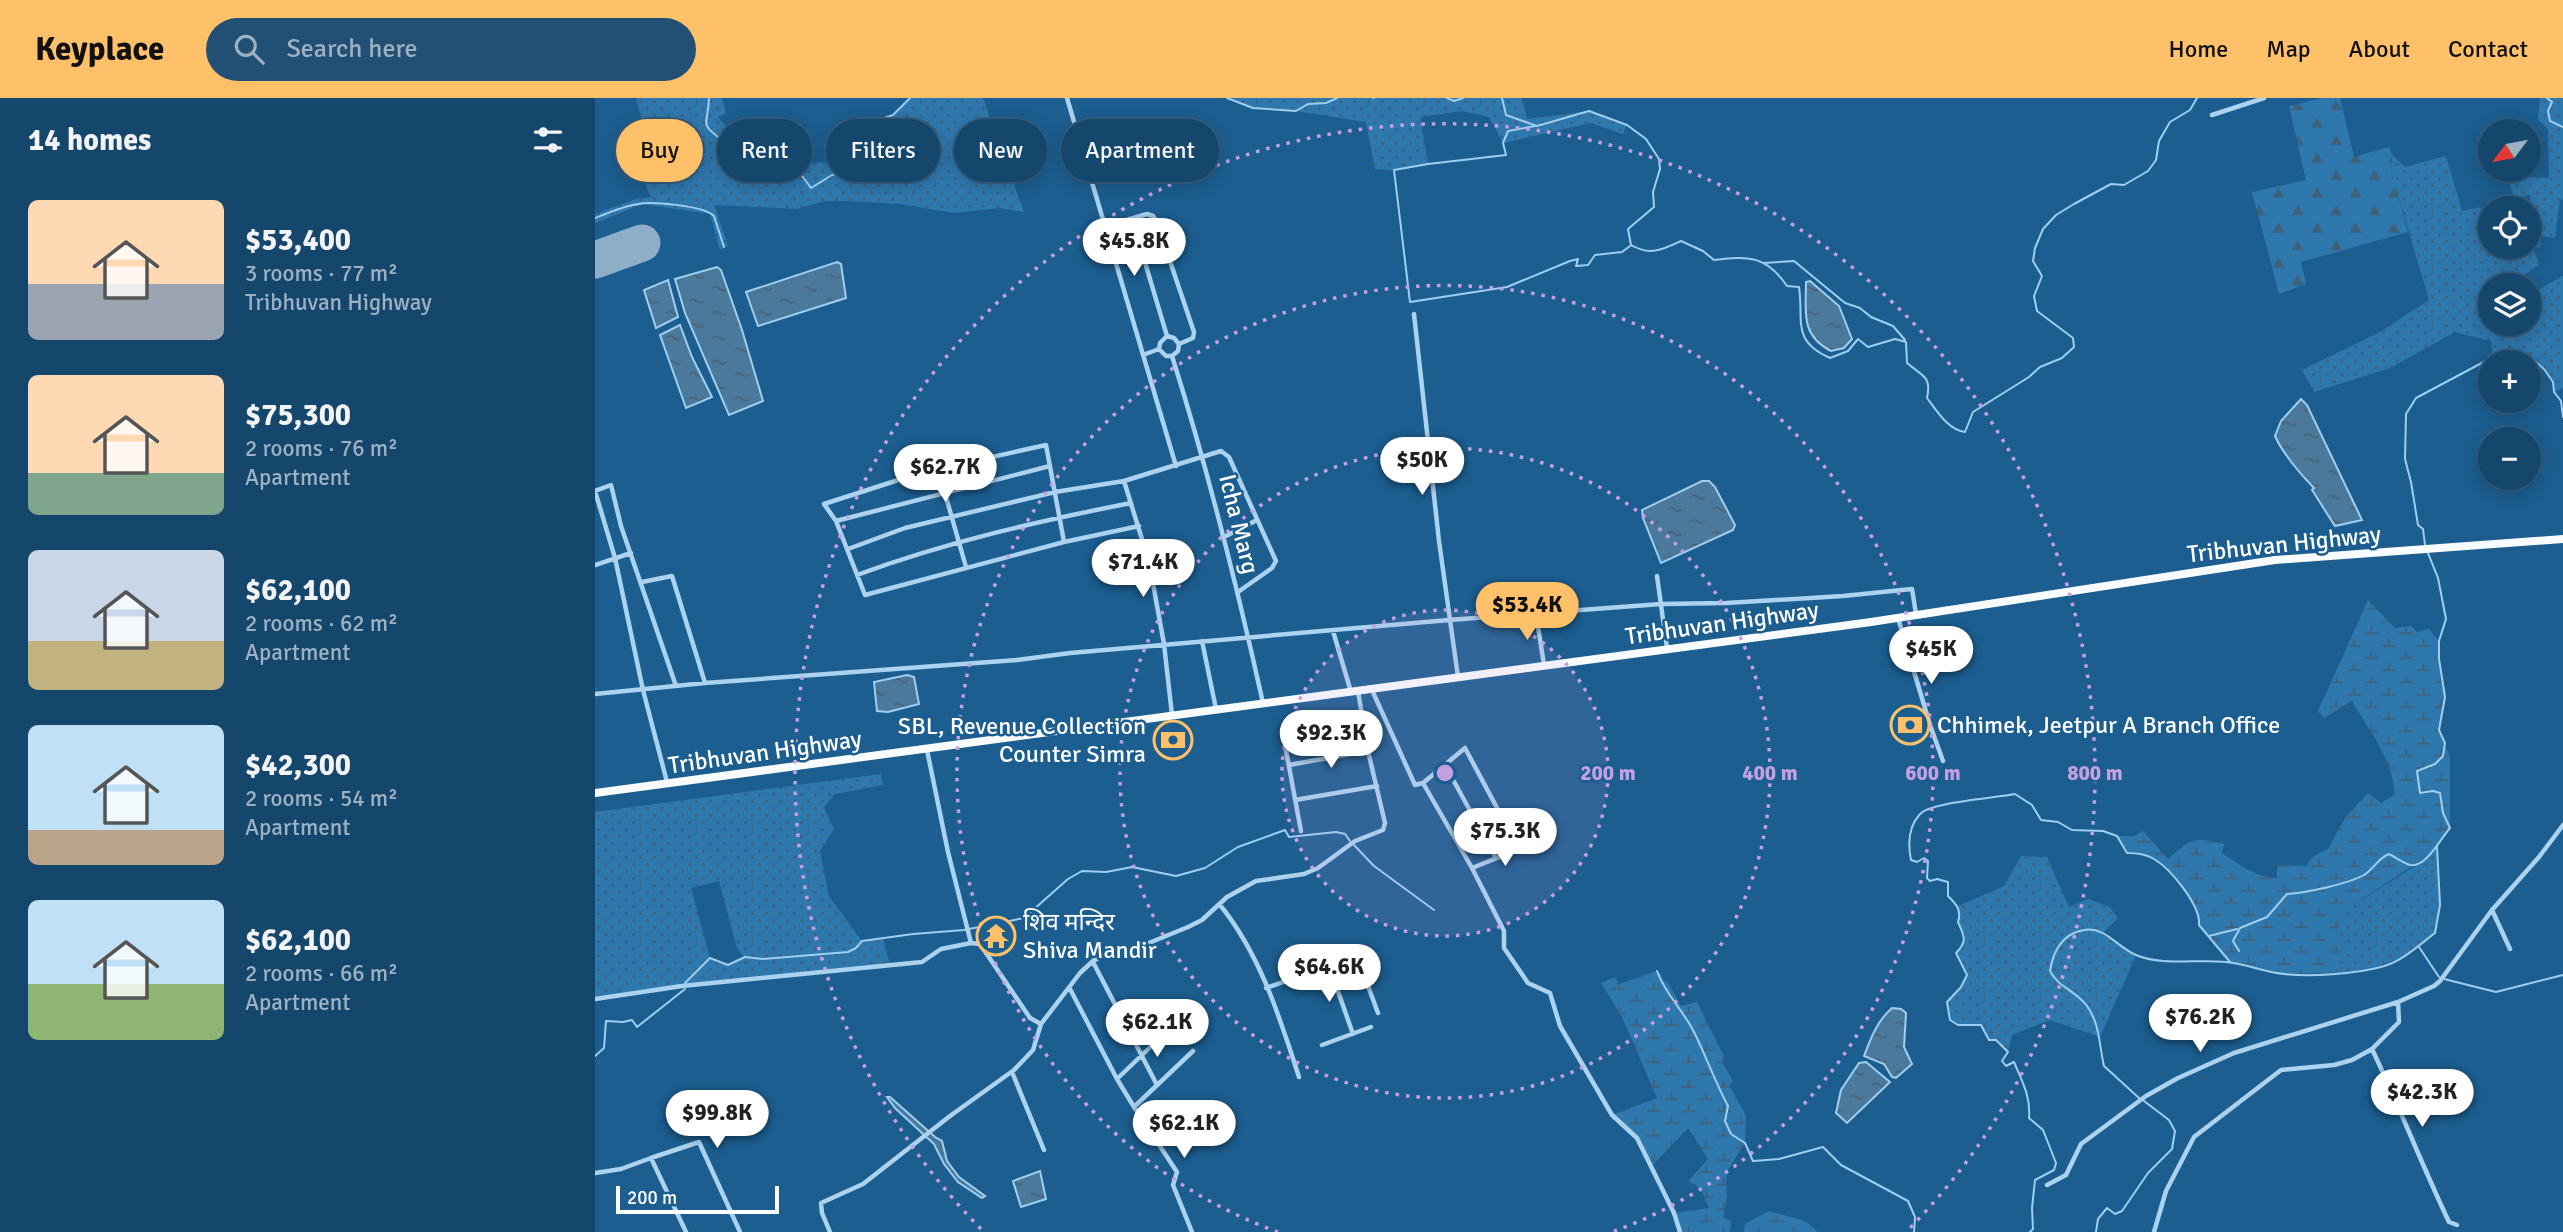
<!DOCTYPE html>
<html lang="en">
<head>
<meta charset="utf-8">
<style>
	:root { --surface:#15466c; --page:#225074; --text:#f1f3f6; --muted:#9db1c2; --line:#345e7f; --accent:#fec069 }
	body { margin:0; font-family:Signika,"Noto Sans Devanagari",sans-serif; background:var(--page); color:var(--text); height:100vh; display:flex; flex-direction:column; font-size:26px; white-space:nowrap }
	* { box-sizing:border-box; margin:0 }
	p { font-size:23px; color:var(--muted) }
	.icon { flex:none; width:38px; height:38px; fill:none; stroke:currentColor; stroke-width:2; stroke-linecap:round; stroke-linejoin:round }
	.map { position:relative; flex:1; overflow:hidden }
	.details { display:flex; flex-direction:column; background:var(--surface); width:595px }
	.details>* { flex:none }
	.guide { position:absolute; left:21px; top:21px; width:665px; height:63px; display:flex; gap:14px }
	.needle { width:46px; rotate:238deg }
	.tools { position:absolute; left:1883px; top:21px; display:grid; gap:14px }
	.tools a { display:grid; place-items:center; width:63px; height:63px; border-radius:50%; background:var(--surface); box-shadow:0 4px 18px #0003,0 0 0 2px var(--line); font-size:35px }
	.scale { position:absolute; left:21px; bottom:18px; width:163px; box-sizing:border-box; padding-left:7px; border:4px solid #fff; border-top:0; font-size:19px; line-height:24px; white-space:nowrap; color:#fff; -webkit-text-stroke:5px #1c5e90; paint-order:stroke }
	.price { position:absolute; translate:-50% -60px; padding:0 16px; border-radius:24px; background:#fff; color:#222; font-size:23px; line-height:46px; filter:drop-shadow(0 2px 4px #0008) }
	.price::after { content:''; position:absolute; left:50%; top:42px; width:21px; height:16px; margin-left:-10px; background:inherit; clip-path:polygon(0 0,100% 0,50% 100%) }
	.price.selected { background:var(--accent); color:#111 }
	ul { padding:0; list-style:none }
	li { display:flex; align-items:center; gap:21px; height:175px; padding:0 28px }
	li span { display:grid; place-items:center; flex:none; width:196px; height:140px; border-radius:10px; color:#555 }
	li>.icon { margin-inline-start:auto }
	span .icon { width:84px; height:84px; fill:#fffc; stroke-width:1 }
	li b { font-size:30px }
	h2 { display:flex; justify-content:space-between; align-items:center; height:84px; padding:0 28px; font-size:30px }
	.tag { padding:0 24px; border-radius:32px; background:var(--surface); box-shadow:0 4px 18px #0003,0 0 0 2px var(--line); font-size:24px; line-height:63px }
	.tag.selected { background:var(--accent); color:#111 }
	header { display:flex; align-items:center; gap:42px; box-sizing:border-box; height:98px; padding:0 35px; background:var(--accent); color:#111 }
	header strong { font-size:33px }
	nav { display:flex; gap:38px; margin-inline-start:auto; font-size:24px }
	.search { width:490px; height:63px; background:var(--page); display:flex; align-items:center; gap:18px; box-sizing:border-box; padding:0 24px; border-radius:38px; color:var(--muted); font-size:26px }
	main { display:flex; flex:1; min-height:0 }
	.map>svg:first-child { display:block }
	.grass { fill:url(#grass-dots); fill-rule:evenodd }
	.forest { fill:url(#forest-firs) }
	.wetland { fill:url(#wetland-marsh) }
	.water { fill:url(#water-ripples); stroke:#9ecff0; stroke-width:2 }
	.lines { fill:none; stroke-linecap:round; stroke-linejoin:round }
	.stream { stroke:#9ecff0; stroke-width:2 }
	.runway { stroke:#8eaec8; stroke-width:37 }
	.minor { stroke:#abd2ee; stroke-width:4.5 }
	.trunk { stroke:#f8fcff; stroke-width:8 }
	.ring { fill:none; stroke:#c4a0e2; stroke-width:3.5; stroke-dasharray:3.5 7 }
	.labels { text-anchor:middle; dominant-baseline:central; stroke-width:5; stroke-linejoin:round; paint-order:stroke }
	.street-label { font-size:24px; fill:#fff; stroke:#1c5e90 }
	.poi-label { font-size:24px; fill:#fff; stroke:#1c5e90; text-anchor:start }
	.centre { fill:#c4a0e2; stroke:#1c5e90; stroke-width:3.5 }
	.ring-label { font-size:21px; text-anchor:middle; font-weight:bold; fill:#c4a0e2; stroke:#1c5e90; stroke-width:5; stroke-linejoin:round; paint-order:stroke }
</style>
</head>
<body>
<header>
<strong>Keyplace</strong>
<div class="search"><svg class="icon" aria-label="search" viewBox="0 0 24 24"><circle cx="10" cy="10" r="6"/><path d="M15 15l6 6"/></svg>Search here</div>
<nav><a>Home</a><a>Map</a><a>About</a><a>Contact</a></nav>
</header>
<main>
<section class="details">
<h2>14 homes<svg class="icon" aria-label="filters" viewBox="0 0 24 24"><path d="M4 7h16M4 17h16"/><circle cx="9" cy="7" r="2"/><circle cx="15" cy="17" r="2"/></svg></h2>
<ul>
<li><span style="background:linear-gradient(#ffd9b3 60%,#9aa5b1 0)"><svg class="icon" aria-label="home" viewBox="0 0 24 24"><path d="M3 11l9-7 9 7M6 9v11h12V9"/></svg></span><div><b>$53,400</b><p>3 rooms · 77 m²</p><p>Tribhuvan Highway</p></div></li>
<li><span style="background:linear-gradient(#ffd9b3 70%,#7fa58c 0)"><svg class="icon" aria-label="home" viewBox="0 0 24 24"><path d="M3 11l9-7 9 7M6 9v11h12V9"/></svg></span><div><b>$75,300</b><p>2 rooms · 76 m²</p><p>Apartment</p></div></li>
<li><span style="background:linear-gradient(#c9d6e8 65%,#c2b280 0)"><svg class="icon" aria-label="home" viewBox="0 0 24 24"><path d="M3 11l9-7 9 7M6 9v11h12V9"/></svg></span><div><b>$62,100</b><p>2 rooms · 62 m²</p><p>Apartment</p></div></li>
<li><span style="background:linear-gradient(#bfe0f5 75%,#b9a48a 0)"><svg class="icon" aria-label="home" viewBox="0 0 24 24"><path d="M3 11l9-7 9 7M6 9v11h12V9"/></svg></span><div><b>$42,300</b><p>2 rooms · 54 m²</p><p>Apartment</p></div></li>
<li><span style="background:linear-gradient(#bfe0f5 60%,#8fb573 0)"><svg class="icon" aria-label="home" viewBox="0 0 24 24"><path d="M3 11l9-7 9 7M6 9v11h12V9"/></svg></span><div><b>$62,100</b><p>2 rooms · 66 m²</p><p>Apartment</p></div></li>
</ul>
</section>
<div class="map">
<svg width="1968" height="1134" viewBox="0 0 1968 1134">
	<defs>
		<pattern id="grass-dots" width="8" height="8" patternUnits="userSpaceOnUse" patternTransform="scale(1.75)"><rect width="8" height="8" fill="#2f78ae"/><path d="M2 2h.1M6 6h.1" fill="none" stroke="#3e627d" stroke-width="1.8" stroke-linecap="round"/></pattern>
		<pattern id="forest-firs" width="22" height="20" patternUnits="userSpaceOnUse" patternTransform="scale(1.75)"><rect width="22" height="20" fill="#2f78ae"/><path d="M5 1l3.5 6h-7zM16 11l3.5 6h-7z" fill="#3e627d"/></pattern>
		<pattern id="wetland-marsh" width="20" height="14" patternUnits="userSpaceOnUse" patternTransform="scale(1.75)"><rect width="20" height="14" fill="#2f78ae"/><path d="M1 5h8M5 5V1M11 12h8M15 12V8" fill="none" stroke="#3e627d"/></pattern>
		<pattern id="water-ripples" width="26" height="14" patternUnits="userSpaceOnUse" patternTransform="scale(1.75)"><rect width="26" height="14" fill="#4b799c"/><path d="M2 4q2-2 4 0t4 0M15 11q2-2 4 0t4 0" fill="none" stroke="#4c6274"/></pattern>
	</defs>
	<rect width="100%" height="100%" fill="#1c5e90"/>
	<path class="grass" d="M41,0H127L131,15L123,19L154,54L202,66L261,62L262,35L278,27L281,23L298,17L315,0H388L429,114L405,110L359,115L305,106L252,103H231L201,111L119,107L133,148L125,152L115,116L48,106L0,125V116L41,101L57,99L53,94L40,49L52,44Z
		M632,0H927L932,21L994,13L1032,27L1028,36L996,25L908,45L894,19L867,13L825,19L833,66L799,72L780,71L771,24L701,13L658,10Z
		M1945,0H1968V102L1965,101L1960,140L1946,138L1945,149L1937,150L1945,166L1929,177L1941,193L1968,178V290L1959,294C1956,259 1927,257 1898,259L1896,243L1860,234L1795,270L1719,294L1707,272L1785,234L1834,202L1796,72L1797,57L1810,69L1851,58L1867,113L1886,109L1896,153L1934,149L1935,97L1919,100L1914,84L1934,79L1954,80L1953,31L1943,22ZM1895,187H1934V226H1895Z
		M286,676L288,687L240,696L229,709L239,731L225,753L234,798L267,843L288,839L295,868L87,888L0,901V714ZM124,783L142,850L149,859L133,866L115,860L96,790Z
		M1842,746L1845,807L1840,835C1802,865 1791,868 1744,875L1747,848L1742,833L1757,808L1823,766L1835,756Z
		M1426,758L1452,759L1474,809L1493,801L1515,809L1523,820L1508,835L1541,857L1505,939L1455,922L1417,937L1413,954L1401,942H1394L1386,927H1363L1355,922L1352,904L1366,889L1372,877L1361,855C1373,843 1369,838 1363,824L1365,817L1363,808L1409,788Z"/>
	<path class="forest" d="M1728,0H1745L1759,59L1794,49L1797,57L1796,72L1813,134L1706,164L1711,186L1684,196L1657,94L1711,82L1694,8Z"/>
	<path class="wetland" d="M1773,502L1800,530L1816,528L1822,534L1834,531L1844,543V561L1850,599L1844,632L1855,659V730L1835,756L1757,808L1742,833L1747,848L1744,875L1692,876L1635,864L1604,827C1606,808 1576,771 1559,761C1551,756 1542,755 1532,755L1522,738H1539L1548,733L1573,761C1596,741 1598,738 1629,746L1627,755C1645,767 1660,779 1682,780V767L1711,768L1719,758L1733,751L1750,720L1773,695L1786,705L1799,697C1800,663 1773,632 1757,603L1729,620L1723,613Z
		M1062,873L1065,875L1069,884L1072,883L1086,908L1102,904L1130,961L1127,964L1138,983L1134,987L1151,1018L1150,1045L1131,1075L1132,1099L1128,1120L1136,1123L1135,1134H1085L1079,1115L1114,1110L1106,1091L1093,1083L1113,1061L1093,1030L1056,1069L1042,1040L1017,1017L1062,1000L1028,921L1006,885L1020,879L1024,886Z
		M1174,1113L1210,1123L1223,1134H1149L1150,1126Z"/>
	<path class="water" d="M242,164L246,166L251,200L163,228L151,194Z
		M122,169L126,172L147,232L168,303L134,317L90,215L80,181Z
		M73,182L83,219L61,230L49,192Z
		M1215,183L1244,208L1257,241L1249,250L1236,253C1205,237 1211,214 1211,184Z
		M85,227L97,259L117,299L91,310L65,237Z
		M1706,301L1712,307L1767,422L1740,428L1717,392L1719,390C1705,376 1687,354 1680,338L1686,323Z
		M1107,383H1114L1120,389L1140,427L1138,432L1066,465L1048,420L1047,412Z
		M312,577L319,579L324,606L293,614L282,613L279,584Z
		M1297,910L1306,911L1311,915L1309,949L1317,966L1301,980L1297,979L1289,966L1269,958C1276,940 1282,923 1297,910Z
		M1271,964L1295,984L1252,1025L1241,1015L1246,992L1264,965Z
		M292,999H295L340,1039L347,1043L352,1063L364,1079L390,1098L387,1100L363,1084L349,1066L339,1046L300,1010Z
		M445,1073L451,1101L426,1109L418,1083Z"/>
	<g class="lines">
		<path class="stream" d="M114,0C113,29 103,24 128,43C136,49 140,57 148,63L150,77C168,87 184,85 200,72L205,75L216,90L237,77L261,71L267,65L277,43L281,23L298,17L315,0
			M632,0L658,10L701,13L713,6L731,5L742,0
			M778,0H779
			M852,0L859,3L868,0
			M907,0L911,17L942,28L994,13L1032,27L1051,41L1064,61L1065,71L1058,94L1059,109L1033,131L1036,147C1055,158 1067,152 1086,143L1108,153L1119,162C1153,158 1171,157 1192,188L1204,189C1209,223 1196,243 1235,260L1253,253L1263,241L1273,249L1300,241L1311,244L1312,265C1327,278 1337,278 1332,300C1342,313 1353,332 1370,334L1378,314L1434,279L1445,269L1467,260L1479,249L1478,240L1442,213L1439,198L1447,178L1438,163L1440,150L1448,131L1461,117L1479,106L1516,86L1529,87L1553,73L1561,62L1564,43L1575,24L1595,12L1602,0
			M1952,0L1957,4L1953,13L1955,23L1968,29
			M940,28L913,33L908,45L911,57L833,66L799,72L815,204L912,189L975,163L983,161L981,168L993,167L1000,157L1027,154L1035,148
			M0,120C14,115 28,108 43,106C57,103 110,108 119,118L129,149
			M1168,165L1199,163L1250,205L1265,210L1276,219L1298,228L1310,242
			M1830,447L1828,431L1823,427L1816,384L1810,361L1811,316L1821,300L1898,259L1920,257L1935,259L1949,271L1958,284L1959,294L1966,303L1968,319
			M759,747L779,768L839,812
			M1614,838L1642,831
			M1824,849L1844,879
			M1644,853L1638,843L1645,830L1672,819L1692,796C1710,795 1753,786 1769,777C1779,771 1783,760 1794,756C1800,759 1808,765 1815,767C1831,770 1846,740 1855,730L1848,715L1845,695L1838,693L1825,695L1822,673L1840,666L1848,658L1850,645L1844,632L1850,599L1844,561V543L1851,521L1843,480L1833,455
			M1062,873C1070,896 1088,912 1099,934C1111,958 1120,984 1133,1008L1130,1023L1136,1036L1150,1045L1158,1063L1184,1061L1228,1049L1246,1067L1313,1103L1320,1119L1319,1134
			M1849,881L1901,894L1968,877
			M90,885L115,860L133,867L150,859L168,861L253,854L261,850L267,843L318,836L369,832L429,820L473,781L487,773L511,774L537,769L581,778L610,770L643,749L690,732L694,739L741,734L750,736L755,743
			M0,958L9,950L11,923L28,924L37,922L42,929L90,891
			M1544,1000L1509,968C1504,947 1505,926 1492,908C1481,893 1463,889 1455,873C1458,853 1468,835 1489,832C1510,828 1523,850 1541,857C1566,868 1604,861 1631,864C1651,866 1670,874 1689,876C1716,879 1759,876 1786,869C1806,864 1823,848 1840,835L1845,807L1842,748
			M1435,1134L1438,1131L1437,1110L1440,1082L1459,1072L1461,1065L1448,1032L1434,1020C1436,999 1427,983 1419,964L1411,968L1407,963L1413,954L1401,942H1394L1386,927H1363L1355,922L1352,904L1366,889L1372,877L1361,855C1373,843 1369,838 1363,824C1367,812 1361,806 1353,798V784L1342,781L1335,783L1332,780L1333,763L1329,760L1322,764L1316,762C1313,747 1313,729 1325,716C1336,704 1400,700 1420,696L1437,707L1446,722L1463,724L1477,732L1508,733L1522,738L1532,755C1542,755 1551,756 1559,761C1576,771 1606,808 1604,827L1635,864
			M1501,1134L1503,1121L1512,1110L1520,1116L1527,1113L1553,1075L1577,1051L1580,1033L1574,1022L1549,1003"/>
		<path class="runway" d="M0,162L47,145"/>
		<path class="minor" d="M472,0L581,368
			M1617,17L1669,0
			M537,121L572,238
			M511,128L552,116L558,118L561,122L599,234L598,240L584,246
			M819,216L844,443L863,579
			M572,238L579,240L584,246
			M564,251L565,245L572,238
			M564,251L571,258H577
			M548,257L564,251
			M577,258C613,372 642,488 668,605
			M577,258L583,253L584,246
			M343,371L371,469
			M529,383L554,464L569,546L577,617
			M0,393L20,460L48,592L72,684
			M0,393L16,387L26,428L81,588
			M241,423L455,368
			M629,439L662,422
			M469,444L270,497L241,423L229,406L325,375L451,347L469,444L544,428
			M253,451L310,430L460,394L529,383L626,353L634,359L681,463L677,470L643,494
			M0,467L36,455
			M262,477C351,444 444,423 536,405
			M1062,478L1072,550
			M47,484L77,478L110,585
			M941,516L949,567
			M1303,520L1335,627L1348,663
			M738,533L756,594
			M607,543L621,611
			M777,592L820,687L828,685L877,770L909,833V850L933,885L955,895L965,928L1017,1017L1042,1040L1079,1115L1085,1134
			M0,596L110,585L422,562L475,555L854,522L1066,506L1131,505L1248,498L1317,491L1321,516
			M690,647L706,733
			M332,652L353,754L376,845
			M694,667L772,653
			M850,667L901,760
			M828,685L870,650L924,751
			M700,702L782,688
			M877,770L934,747
			M625,807C665,856 685,920 704,979
			M1897,812L1915,851
			M498,864L562,987
			M734,868L758,936
			M671,890L762,858L783,915
			M475,891L522,981L539,1009L598,953
			M0,901L87,888L327,864L346,851L376,845L385,846L435,920L446,926
			M727,947L776,929
			M1777,951C1804,1008 1827,1067 1854,1124L1862,1127
			M417,974L449,1052
			M522,981L572,933L597,931
			M539,1009L582,1074L578,1087L597,1134
			M56,1060L104,1044L145,1134
			M0,1075L26,1071L56,1060L91,1134
			M1452,1087L1471,1077L1486,1046L1551,998L1583,980L1639,955L1803,904
			M235,1134L227,1115L226,1105L268,1086L355,1018L419,972L438,952L446,926L485,875L498,863L509,857L549,847L593,829L607,822L632,799L661,783L709,776L723,770L760,743L788,732L790,725L773,653L763,593
			M1559,1134L1571,1093L1599,1039L1686,972L1739,967L1757,962L1777,951L1804,924L1803,904L1839,888L1845,883L1897,812L1944,759L1968,727"/>
		<path class="trunk" d="M0,695L1276,524L1680,462L1968,441"/>
	</g>
	<circle cx="850" cy="675" r="163" fill="#c4a0e2" fill-opacity=".12"/>
	<g class="ring">
		<circle cx="850" cy="675" r="163"/>
		<circle cx="850" cy="675" r="325"/>
		<path d="M683 1134A488 488 0 1 1 1017 1134"/>
		<path d="M386 1131A650 650 0 1 1 1314 1131"/>
	</g>
	<defs>
		<symbol id="bank-ring" viewBox="-11 -11 22 22"><circle r="9.5" fill="#1c5e90" stroke="#fec069" stroke-width="1.5"/><path d="M-6-4H6V4H-6ZM0-2.3a2.3 2.3 0 1 0 0 4.6a2.3 2.3 0 1 0 0-4.6Z" fill="#fec069"/></symbol>
		<symbol id="temple-ring" viewBox="-11 -11 22 22"><circle r="9.5" fill="#1c5e90" stroke="#fec069" stroke-width="1.5"/><path d="M0-6L5-2H3V0L6.5 2.5H4V6H1.5V3h-3V6H-4V2.5H-6.5L-3 0V-2H-5Z" fill="#fec069"/></symbol>
	</defs>
	<g fill-rule="evenodd">
		<use href="#bank-ring" x="1293" y="605" width="44" height="44"/>
		<use href="#bank-ring" x="556" y="620" width="44" height="44"/>
		<use href="#temple-ring" x="379" y="816" width="44" height="44"/>
	</g>
	<g class="labels">
		<g class="street-label">
			<text transform="translate(644 426) rotate(76)">Icha Marg</text>
			<text transform="translate(1689 446) rotate(-6)">Tribhuvan Highway</text>
			<text transform="translate(1127 525) rotate(-8)">Tribhuvan Highway</text>
			<text transform="translate(170 654) rotate(-8)">Tribhuvan Highway</text>
		</g>
		<g class="poi-label">
			<text x="1342" y="627">Chhimek, Jeetpur A Branch Office</text>
			<text x="551" y="628" text-anchor="end">SBL, Revenue Collection<tspan x="551" dy="28">Counter Simra</tspan></text>
			<text x="428" y="824">शिव मन्दिर<tspan x="428" dy="28">Shiva Mandir</tspan></text>
		</g>
	</g>
	<circle cx="850" cy="675" r="10" class="centre"/>
	<g class="ring-label">
		<text x="1013" y="682">200 m</text>
		<text x="1175" y="682">400 m</text>
		<text x="1338" y="682">600 m</text>
		<text x="1500" y="682">800 m</text>
	</g>
</svg>
<div class="tools">
<a><svg class="needle" viewBox="-14 -14 28 28"><path d="M0-13l5 13h-10z" fill="#e53935"/><path d="M0 13l5-13h-10z" fill="#9db1c2"/></svg></a>
<a><svg class="icon" aria-label="locate" viewBox="0 0 24 24"><circle cx="12" cy="12" r="6"/><path d="M12 2v4M12 18v4M2 12h4M18 12h4"/></svg></a>
<a><svg class="icon" aria-label="layers" viewBox="0 0 24 24"><path d="M12 4l9 5-9 5-9-5zM3 14l9 5 9-5"/></svg></a>
<a>+</a>
<a>−</a>
</div>
<div class="scale">200 m</div>
<b class="price" style="left:539px;top:180px">$45.8K</b>
<b class="price" style="left:827px;top:399px">$50K</b>
<b class="price" style="left:350px;top:406px">$62.7K</b>
<b class="price" style="left:548px;top:501px">$71.4K</b>
<b class="price selected" style="left:932px;top:544px">$53.4K</b>
<b class="price" style="left:1336px;top:588px">$45K</b>
<b class="price" style="left:736px;top:672px">$92.3K</b>
<b class="price" style="left:910px;top:770px">$75.3K</b>
<b class="price" style="left:734px;top:906px">$64.6K</b>
<b class="price" style="left:1605px;top:956px">$76.2K</b>
<b class="price" style="left:562px;top:961px">$62.1K</b>
<b class="price" style="left:1827px;top:1031px">$42.3K</b>
<b class="price" style="left:122px;top:1052px">$99.8K</b>
<b class="price" style="left:589px;top:1062px">$62.1K</b>
<div class="guide">
<a class="tag selected">Buy</a>
<a class="tag">Rent</a>
<a class="tag">Filters</a>
<a class="tag">New</a>
<a class="tag">Apartment</a>
</div>
</div>
</main>
</body>
</html>
